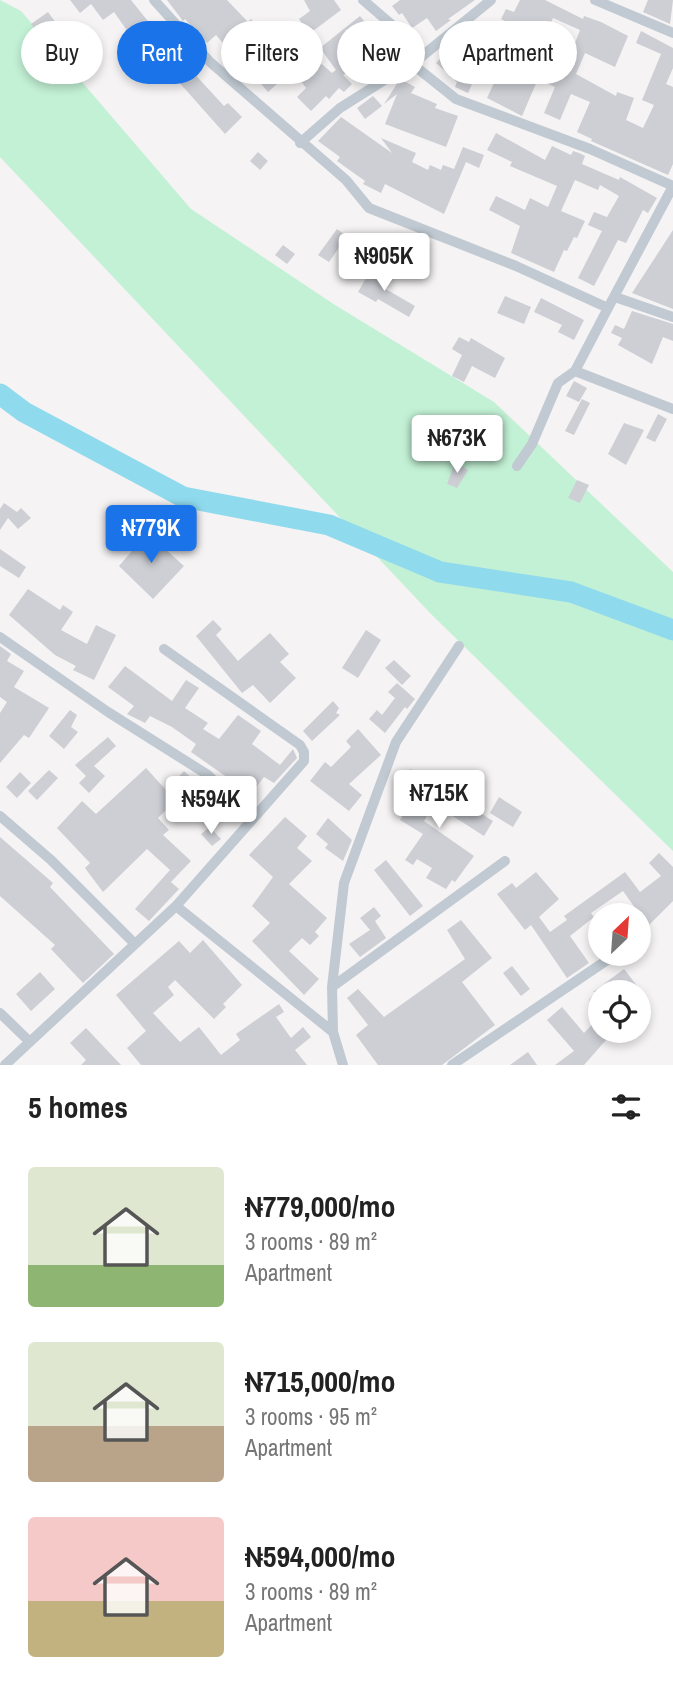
<!DOCTYPE html>
<html lang="en">
<head>
<meta charset="utf-8">
<style>
	:root { --surface:#fff; --page:#f2f2f2; --text:#222; --muted:#767676; --accent:#1a73e8 }
	body { margin:0; font-family:"Archivo Narrow",sans-serif; background:var(--page); color:var(--text); height:100vh; display:flex; flex-direction:column; font-size:26px; white-space:nowrap }
	* { box-sizing:border-box; margin:0 }
	p { font-size:23px; color:var(--muted) }
	.icon { flex:none; width:38px; height:38px; fill:none; stroke:currentColor; stroke-width:2; stroke-linecap:round; stroke-linejoin:round }
	.map { position:relative; height:1065px; overflow:hidden }
	.sheet { display:flex; flex-direction:column; background:var(--surface); flex:1 }
	.sheet>* { flex:none }
	.banner { position:absolute; left:21px; top:21px; width:632px; height:63px; display:flex; gap:14px }
	.needle { width:46px; rotate:25deg }
	.fabs { position:absolute; left:588px; top:903px; display:grid; gap:14px }
	.fabs a { display:grid; place-items:center; width:63px; height:63px; border-radius:50%; background:var(--surface); box-shadow:0 4px 10px #0003; font-size:35px }
	.price { position:absolute; translate:-50% -60px; padding:0 16px; border-radius:7px; background:#fff; color:#222; font-size:23px; line-height:46px; filter:drop-shadow(0 2px 4px #0008) }
	.price::after { content:''; position:absolute; left:50%; top:42px; width:21px; height:16px; margin-left:-10px; background:inherit; clip-path:polygon(0 0,100% 0,50% 100%) }
	.price.selected { background:var(--accent); color:#fff }
	ul { padding:0; list-style:none }
	li { display:flex; align-items:center; gap:21px; height:175px; padding:0 28px }
	li span { display:grid; place-items:center; flex:none; width:196px; height:140px; border-radius:7px; color:#555 }
	li>.icon { margin-inline-start:auto }
	span .icon { width:84px; height:84px; fill:#fffc; stroke-width:1 }
	li b { font-size:30px }
	h2 { display:flex; justify-content:space-between; align-items:center; height:84px; padding:0 28px; font-size:30px }
	.pill { padding:0 24px; border-radius:32px; background:var(--surface); box-shadow:0 4px 10px #0003; font-size:24px; line-height:63px }
	.pill.selected { background:var(--accent); color:#fff }
	.map>svg:first-child { display:block }
	.green { fill:#c3f1d5 }
	.lines { fill:none; stroke-linecap:round; stroke-linejoin:round }
	.river { stroke:#90daee; stroke-width:21 }
	.building { fill:#cdcfd5; fill-rule:evenodd }
	.minor { stroke:#c1cad2; stroke-width:10 }
</style>
</head>
<body>
<div class="map">
<svg width="673" height="1065" viewBox="0 0 673 1065">
	<rect width="100%" height="100%" fill="#f5f3f3"/>
	<path class="green" d="M0,0L21,11L191,209L335,305L494,402L673,572V851L430,613L0,157Z"/>
	<g class="lines">
		<path class="river" d="M0,394L24,412L183,497L329,525L440,572L571,592L673,630"/>
	</g>
	<path class="building" d="M70,0H131L151,25L133,39L114,12L103,20L91,4L80,13Z
		M167,0H227L248,22L251,19L287,60L291,57L284,45L291,37L332,73L336,70L320,48L360,16L374,33L369,36L377,48L374,50L377,53L343,75L352,84L344,92L339,88L329,99L326,96L311,111L297,97L306,88L293,70L268,92L249,70L240,75L232,62L237,59L216,35L207,43L185,19L183,21Z
		M304,0H334L341,10L309,34L299,19L310,11Z
		M400,0H475L448,19L451,20L436,31L427,18L412,28L402,13L399,15L392,6Z
		M520,0H545L583,19L584,16L601,22L628,36L615,67L585,53L576,74L616,96L617,92L634,98L626,120L643,128L654,105L642,100L661,54L636,43L641,31L673,48V68L666,84L673,87V164L668,175L591,141L592,139L577,132L590,102L571,94L560,120L544,113L555,87L538,79L522,116L487,98L500,70L519,78L530,52L526,51L532,35L501,19L506,9L514,12ZM553,18L580,30L571,53L543,41Z
		M648,0H673L670,24L643,12Z
		M48,12L56,23L39,35L31,24Z
		M468,29L508,46L502,59L487,51L468,93L455,87L457,82L436,63L448,50L452,54Z
		M189,68L224,106L228,103L242,117L225,134L177,80Z
		M400,79L415,87L411,93L437,104L435,108L458,116L446,147L385,124L397,94L384,104Z
		M373,96L382,106L365,119L357,108Z
		M341,117L392,153L381,138L416,153L412,162L428,170L430,165L441,170L443,165L454,169L463,147L484,155L479,168L466,162L444,214L385,184L381,193L363,184L365,181L337,161L340,157L318,141Z
		M496,133L545,160L552,146L571,155L573,151L579,153L585,156L582,164L619,180L620,177L657,198L648,213L643,210L626,243L618,240L594,286L578,278L602,231L588,225L594,212L607,217L619,196L600,185L598,190L575,180L561,211L585,221L577,238L574,237L567,251L564,250L554,272L511,253L520,226L489,210L496,196L525,210L530,198L548,207L557,186L510,166L512,162L487,150Z
		M258,152L268,161L260,170L250,161Z
		M337,229L347,236L329,262L318,255Z
		M673,230V309L632,293Z
		M283,245L295,254L287,264L275,255Z
		M372,268L389,278L384,288L415,306L409,317L378,299L376,302L358,292Z
		M505,296L531,307L524,324L497,313Z
		M541,298L584,320L574,340L558,332L562,325L534,312Z
		M632,311L673,324V341L663,337L652,364L618,345L622,338L611,333L615,325L624,329Z
		M459,337L469,342L471,338L505,358L495,378L472,366L464,382L452,376L462,355L452,349Z
		M574,381L587,388L579,402L566,396Z
		M582,399L590,403L574,435L565,431Z
		M658,414L667,419L655,442L646,438Z
		M624,423L644,430L626,465L608,454Z
		M455,462L468,470L457,488L447,484Z
		M577,480L589,485L580,503L568,498Z
		M4,503L17,512L21,508L31,518L18,529L8,518L0,530V509Z
		M150,530L167,545L164,548L184,566L153,599L119,566Z
		M0,549L26,567L19,578L0,566Z
		M28,589L60,610L63,605L73,612L61,630L87,644L96,625L116,635L94,680L73,670L76,666L55,655L9,615Z
		M213,620L222,629L216,635L238,661L270,633L289,654L280,662L296,678L270,703L253,685L242,693L196,636Z
		M366,630L381,640L358,678L342,668Z
		M0,646L11,654L7,661L24,671L14,687L49,708L29,738L24,735L0,763V713L7,702L0,697Z
		M394,660L411,676L402,685L385,668Z
		M125,666L172,701L186,680L199,688L185,708L208,723L203,729L219,739L238,715L261,731L252,744L280,765L293,749L297,758L274,783L264,777L251,794L191,752L196,744L172,727L150,716L145,723L127,714L134,706L108,687Z
		M397,683L415,699L407,709L405,707L385,733L369,719L377,710L382,715L395,698L388,692Z
		M333,701L339,708L336,713L340,715L312,741L303,731Z
		M70,710L77,715L71,727L78,732L64,749L49,736Z
		M358,729L381,755L349,784L362,795L349,811L310,781L325,762L331,767L351,747L346,741Z
		M108,737L116,746L94,766L105,776L89,793L79,783L86,776L75,765Z
		M146,768L166,790L184,771L195,781L158,818L169,830L163,835L191,861L171,882L179,889L149,921L135,909L170,870L147,849L103,892L85,868L90,863L57,828L82,801L96,814Z
		M410,769L435,779L433,783L493,821L484,836L434,804L424,821L474,856L455,882L452,880L446,889L426,878L432,868L417,859L413,865L405,860L423,834L400,820L418,791L403,785Z
		M49,770L58,778L37,800L28,791Z
		M20,772L31,783L17,798L6,787Z
		M499,797L522,812L513,827L490,813Z
		M285,817L307,836L297,848L312,861L289,884L327,918L315,932L319,936L310,945L302,938L289,951L319,979L304,995L252,941L270,923L252,906L273,877L249,855Z
		M328,818L352,840L343,861L325,848L328,844L316,834Z
		M210,827L221,839L212,846L201,834Z
		M0,837L53,883L50,887L114,954L83,983L51,949L55,945L0,896Z
		M659,853L673,867V901L648,926L623,891L591,913L594,917L570,936L589,963L567,978L531,925L525,930L497,894L512,883L516,888L536,872L559,899L539,917L550,932L567,920L564,916L625,872L640,892L661,876L649,863Z
		M386,860L423,906L410,916L374,870Z
		M374,907L381,916L375,921L386,938L360,957L349,944L370,930L360,918Z
		M461,920L492,958L462,982L495,1025L442,1065H378L356,1035L368,1025L347,998L358,989L384,1017L465,959L447,930Z
		M203,940L242,985L223,1004L226,1007L214,1019L175,980L168,987L174,995L153,1013L180,1042L199,1027L221,1055L240,1040L236,1034L279,1004L284,1012L276,1017L291,1038L303,1027L311,1037L295,1050L307,1065H141L127,1048L146,1031L116,995L179,941L190,953Z
		M512,966L530,989L521,996L503,973Z
		M624,969L638,987L631,992H600V1010L589,1000L596,992H593Z
		M40,972L55,989L31,1011L16,994Z
		M562,1007L584,1033L600,1016V1031H614L584,1065H555L574,1051L547,1020Z
		M86,1028L121,1065H81L86,1060L70,1043Z
		M528,1052L537,1065H510Z"/>
	<g class="lines">
		<path class="minor" d="M154,0L210,62L346,180L369,208L516,266L608,308L673,186L590,149L456,99L411,63
			M363,0L391,24L421,57
			M595,0L673,33
			M300,143L340,108L421,57L491,0
			M615,297L673,317
			M575,371L673,409
			M517,466L532,444L558,383L575,371L608,308
			M0,637L108,712L208,775L253,818
			M0,816L51,860L135,944
			M176,906L333,1032
			M332,987L505,861
			M0,1013L30,1042
			M5,1065L176,906L304,761V752L300,745L164,649
			M343,1065L333,1032L332,987L344,883L396,742L459,646
			M452,1065L616,954"/>
	</g>
</svg>
<div class="fabs">
<a><svg class="needle" viewBox="-14 -14 28 28"><path d="M0-13l5 13h-10z" fill="#e53935"/><path d="M0 13l5-13h-10z" fill="#767676"/></svg></a>
<a><svg class="icon" aria-label="locate" viewBox="0 0 24 24"><circle cx="12" cy="12" r="6"/><path d="M12 2v4M12 18v4M2 12h4M18 12h4"/></svg></a>
</div>
<b class="price" style="left:384px;top:293px">₦905K</b>
<b class="price" style="left:457px;top:475px">₦673K</b>
<b class="price selected" style="left:151px;top:565px">₦779K</b>
<b class="price" style="left:439px;top:830px">₦715K</b>
<b class="price" style="left:211px;top:836px">₦594K</b>
<div class="banner">
<a class="pill">Buy</a>
<a class="pill selected">Rent</a>
<a class="pill">Filters</a>
<a class="pill">New</a>
<a class="pill">Apartment</a>
</div>
</div>
<section class="sheet">
<h2>5 homes<svg class="icon" aria-label="filters" viewBox="0 0 24 24"><path d="M4 7h16M4 17h16"/><circle cx="9" cy="7" r="2"/><circle cx="15" cy="17" r="2"/></svg></h2>
<ul>
<li><span style="background:linear-gradient(#dfe7d0 70%,#8fb573 0)"><svg class="icon" aria-label="home" viewBox="0 0 24 24"><path d="M3 11l9-7 9 7M6 9v11h12V9"/></svg></span><div><b>₦779,000/mo</b><p>3 rooms · 89 m²</p><p>Apartment</p></div></li>
<li><span style="background:linear-gradient(#dfe7d0 60%,#b9a48a 0)"><svg class="icon" aria-label="home" viewBox="0 0 24 24"><path d="M3 11l9-7 9 7M6 9v11h12V9"/></svg></span><div><b>₦715,000/mo</b><p>3 rooms · 95 m²</p><p>Apartment</p></div></li>
<li><span style="background:linear-gradient(#f6c9c9 60%,#c2b280 0)"><svg class="icon" aria-label="home" viewBox="0 0 24 24"><path d="M3 11l9-7 9 7M6 9v11h12V9"/></svg></span><div><b>₦594,000/mo</b><p>3 rooms · 89 m²</p><p>Apartment</p></div></li>
</ul>
</section>
</body>
</html>
